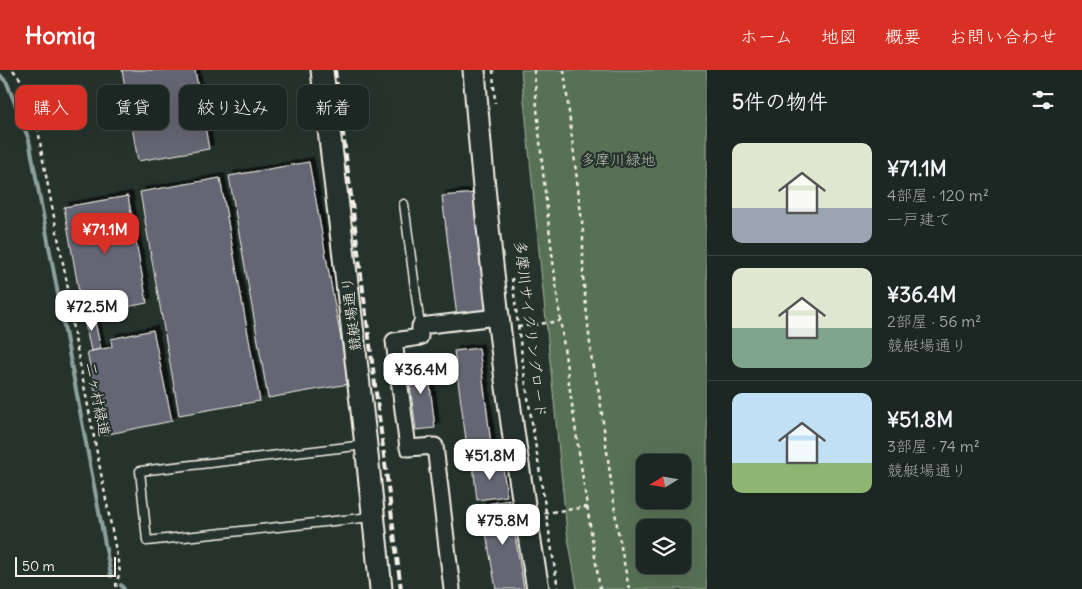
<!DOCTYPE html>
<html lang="ja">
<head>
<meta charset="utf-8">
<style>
	:root { --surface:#1c2622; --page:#29322f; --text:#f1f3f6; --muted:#a0a5a5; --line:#3a4340; --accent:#d93025 }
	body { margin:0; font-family:Delius,"Klee One",sans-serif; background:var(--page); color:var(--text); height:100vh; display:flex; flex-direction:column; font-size:19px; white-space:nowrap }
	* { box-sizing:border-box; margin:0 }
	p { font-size:16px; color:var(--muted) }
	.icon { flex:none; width:28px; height:28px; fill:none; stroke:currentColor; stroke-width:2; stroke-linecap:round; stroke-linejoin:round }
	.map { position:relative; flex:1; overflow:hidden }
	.details { display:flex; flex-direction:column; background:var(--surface); width:375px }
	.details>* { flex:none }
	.top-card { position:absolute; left:15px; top:15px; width:475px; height:45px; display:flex; gap:10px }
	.needle { width:32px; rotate:259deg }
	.fabs { position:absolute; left:636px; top:384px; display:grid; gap:10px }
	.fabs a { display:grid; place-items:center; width:55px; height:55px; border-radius:10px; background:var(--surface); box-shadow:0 5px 20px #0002,0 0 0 1px var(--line); font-size:25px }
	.scale { position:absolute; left:15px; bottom:12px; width:101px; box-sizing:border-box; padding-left:5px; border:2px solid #f4f1e8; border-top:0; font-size:14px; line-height:18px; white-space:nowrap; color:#f4f1e8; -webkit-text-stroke:4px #26332d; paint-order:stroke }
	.price { position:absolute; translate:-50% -42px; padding:0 11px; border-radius:10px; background:#fff; color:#222; font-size:16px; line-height:32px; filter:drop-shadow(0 1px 2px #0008) }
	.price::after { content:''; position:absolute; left:50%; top:30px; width:15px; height:11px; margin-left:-8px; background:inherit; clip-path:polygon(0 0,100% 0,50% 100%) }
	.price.on { background:var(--accent); color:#fff }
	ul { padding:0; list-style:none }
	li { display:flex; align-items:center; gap:15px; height:125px; padding:0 25px }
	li+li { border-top:1px solid var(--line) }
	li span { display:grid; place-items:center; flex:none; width:140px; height:100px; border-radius:10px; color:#555 }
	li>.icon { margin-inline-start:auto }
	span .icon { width:60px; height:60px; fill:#fffc; stroke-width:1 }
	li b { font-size:21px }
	h2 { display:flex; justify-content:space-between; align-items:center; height:60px; padding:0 25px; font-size:21px }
	.chip { padding:0 18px; border-radius:10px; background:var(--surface); box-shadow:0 5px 20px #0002,0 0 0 1px var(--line); font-size:18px; line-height:45px }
	.chip.on { background:var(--accent); color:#fff }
	header { display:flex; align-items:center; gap:30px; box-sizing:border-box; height:70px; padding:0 25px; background:var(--accent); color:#fff }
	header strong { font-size:24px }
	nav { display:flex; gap:28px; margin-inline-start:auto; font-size:18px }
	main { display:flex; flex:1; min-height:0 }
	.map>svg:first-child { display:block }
	.green { fill:#587156; stroke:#a6b19f; fill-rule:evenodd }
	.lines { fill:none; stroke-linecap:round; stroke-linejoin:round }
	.stream { stroke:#8da19f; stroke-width:4 }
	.building { fill:#656673; stroke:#f4f1e8; filter:url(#shadow) }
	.lane-casing { stroke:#f4f1e8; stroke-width:11 }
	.street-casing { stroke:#f4f1e8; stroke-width:19 }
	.secondary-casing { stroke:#f4f1e8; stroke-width:25 }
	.path { stroke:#f4f1e8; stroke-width:2.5; stroke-dasharray:4 4; stroke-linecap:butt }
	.lane { stroke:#26332d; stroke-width:8 }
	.street { stroke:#26332d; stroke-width:15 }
	.secondary { stroke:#26332d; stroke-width:21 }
	.rail { stroke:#f4f1e8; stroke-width:4; stroke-dasharray:8 4; stroke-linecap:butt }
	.labels { text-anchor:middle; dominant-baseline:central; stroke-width:4.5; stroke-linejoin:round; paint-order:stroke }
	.park-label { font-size:15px; fill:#b6beae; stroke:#26332d }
	.street-label { font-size:15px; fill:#f4f1e8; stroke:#26332d }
</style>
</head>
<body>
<header>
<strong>Homiq</strong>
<nav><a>ホーム</a><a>地図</a><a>概要</a><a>お問い合わせ</a></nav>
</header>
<main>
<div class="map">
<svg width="707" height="519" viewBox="0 0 707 519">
	<defs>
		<filter id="shadow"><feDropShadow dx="4.5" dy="-4.5" stdDeviation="0" flood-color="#0009"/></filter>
	</defs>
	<rect width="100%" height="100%" fill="#26332d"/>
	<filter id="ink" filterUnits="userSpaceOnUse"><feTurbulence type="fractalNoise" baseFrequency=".02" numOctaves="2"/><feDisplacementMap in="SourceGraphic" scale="10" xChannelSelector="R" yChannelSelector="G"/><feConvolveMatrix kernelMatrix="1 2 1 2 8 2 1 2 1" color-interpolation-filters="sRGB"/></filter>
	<g filter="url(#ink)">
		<path class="green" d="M521,0H707V519H577L567,462ZM645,392H682V430H645ZM645,458H682V495H645Z"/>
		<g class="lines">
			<path class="stream" d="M0,5L7,13L29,70L111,506
				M121,515L124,519"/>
		</g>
		<path class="building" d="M122,0H195L209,79L138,91Z
			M309,92L349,314L268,328L229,106Z
			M220,108L260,331L179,345L140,122Z
			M475,123L489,243L457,247L442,126Z
			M128,126L147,233L83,245L64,137Z
			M93,243L101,279L91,281L83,245Z
			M153,260L172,351L104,365L87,282L112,277L111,269Z
			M479,278L492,382L468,385L454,281Z
			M427,290L435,358L416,360L407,293Z
			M502,391L507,426L477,430L473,395Z
			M509,430L524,519H496L481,435Z"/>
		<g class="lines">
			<defs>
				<path id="lane" d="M404,134L420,256
					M365,375L140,401L147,471L371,447"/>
				<path id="street" d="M452,519L435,376L408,378L394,271L420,267V256L497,247"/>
				<path id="secondary" d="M322,0L366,375L381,519
					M474,0C487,174 508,347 538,519"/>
			</defs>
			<use href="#lane" class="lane-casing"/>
			<use href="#street" class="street-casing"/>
			<use href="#secondary" class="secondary-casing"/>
			<path class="path" d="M13,0L21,10L27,27L35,37L42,85L71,234V248L120,502L116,514L117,519
				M493,0L495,33
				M534,0C547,174 573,347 600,519
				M564,0L583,161V206L592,293L599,322L617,456L629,519
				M512,208L524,302L558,519
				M518,257L560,251
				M544,443L587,437"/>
			<use href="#lane" class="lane"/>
			<use href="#street" class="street"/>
			<use href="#secondary" class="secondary"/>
			<path class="rail" d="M335,0L401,519"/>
		</g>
	</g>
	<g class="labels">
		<g class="park-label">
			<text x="618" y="89">多摩川緑地</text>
		</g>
		<g class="street-label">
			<text transform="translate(351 244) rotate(-97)">競艇場通り</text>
			<text transform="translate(531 259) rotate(83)">多摩川サイクリングロード</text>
			<text transform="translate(98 329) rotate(79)">二ヶ村緑道</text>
		</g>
	</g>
</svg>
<div class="fabs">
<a><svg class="needle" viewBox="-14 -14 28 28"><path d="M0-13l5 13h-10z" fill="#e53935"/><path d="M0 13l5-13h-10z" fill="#a0a5a5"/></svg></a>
<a><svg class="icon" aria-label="layers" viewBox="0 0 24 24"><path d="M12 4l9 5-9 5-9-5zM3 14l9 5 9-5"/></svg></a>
</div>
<div class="scale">50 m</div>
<b class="price on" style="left:105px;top:185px">¥71.1M</b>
<b class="price" style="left:92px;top:262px">¥72.5M</b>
<b class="price" style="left:421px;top:325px">¥36.4M</b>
<b class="price" style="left:490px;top:411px">¥51.8M</b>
<b class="price" style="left:503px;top:476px">¥75.8M</b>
<div class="top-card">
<a class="chip on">購入</a>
<a class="chip">賃貸</a>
<a class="chip">絞り込み</a>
<a class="chip">新着</a>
</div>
</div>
<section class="details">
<h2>5件の物件<svg class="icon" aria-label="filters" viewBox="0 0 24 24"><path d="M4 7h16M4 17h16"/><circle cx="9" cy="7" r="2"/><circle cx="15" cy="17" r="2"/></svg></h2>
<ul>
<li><span style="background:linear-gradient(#dfe7d0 65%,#9aa5b1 0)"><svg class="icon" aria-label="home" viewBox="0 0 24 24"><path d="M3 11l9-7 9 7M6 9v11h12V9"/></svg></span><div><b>¥71.1M</b><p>4部屋 · 120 m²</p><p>一戸建て</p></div></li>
<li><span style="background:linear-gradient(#dfe7d0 60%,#7fa58c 0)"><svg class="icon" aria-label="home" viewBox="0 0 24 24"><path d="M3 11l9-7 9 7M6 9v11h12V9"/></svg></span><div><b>¥36.4M</b><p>2部屋 · 56 m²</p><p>競艇場通り</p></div></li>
<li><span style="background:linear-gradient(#bfe0f5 70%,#8fb573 0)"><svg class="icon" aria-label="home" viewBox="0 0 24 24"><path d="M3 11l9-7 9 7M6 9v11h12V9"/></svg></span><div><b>¥51.8M</b><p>3部屋 · 74 m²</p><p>競艇場通り</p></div></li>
</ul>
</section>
</main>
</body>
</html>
